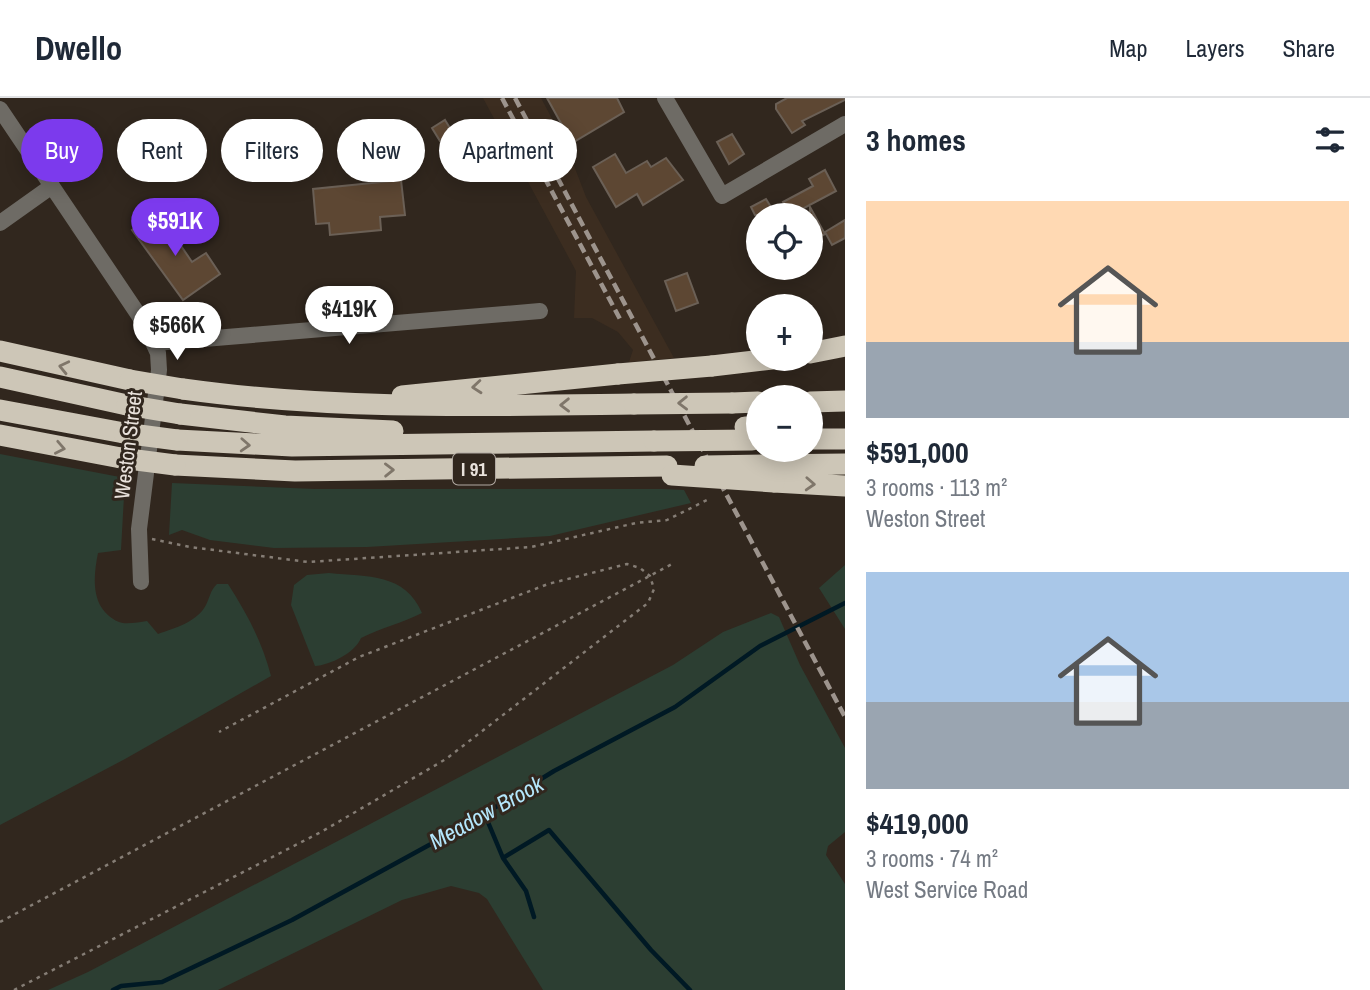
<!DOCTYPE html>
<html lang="en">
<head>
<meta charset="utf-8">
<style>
	:root { --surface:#fff; --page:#f2f2f3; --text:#1f2937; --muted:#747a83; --line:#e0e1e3; --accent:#7c3aed }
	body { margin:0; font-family:"Archivo Narrow",sans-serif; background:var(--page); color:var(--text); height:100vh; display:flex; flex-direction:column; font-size:26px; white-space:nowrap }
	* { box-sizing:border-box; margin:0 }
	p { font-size:23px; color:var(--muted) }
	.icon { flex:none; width:38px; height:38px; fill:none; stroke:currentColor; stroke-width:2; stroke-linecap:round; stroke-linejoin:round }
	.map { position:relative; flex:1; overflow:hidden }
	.drawer { display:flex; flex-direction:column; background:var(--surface); width:525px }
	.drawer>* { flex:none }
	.guide { position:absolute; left:21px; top:21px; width:665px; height:63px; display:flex; gap:14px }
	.tools { position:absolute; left:746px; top:105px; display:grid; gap:14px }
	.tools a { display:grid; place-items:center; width:77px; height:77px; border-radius:50%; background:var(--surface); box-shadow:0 4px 18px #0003; font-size:35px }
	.price { position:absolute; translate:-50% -60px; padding:0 16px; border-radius:24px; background:#fff; color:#222; font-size:23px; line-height:46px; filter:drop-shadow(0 2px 4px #0008) }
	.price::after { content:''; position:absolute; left:50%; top:42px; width:21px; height:16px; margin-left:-10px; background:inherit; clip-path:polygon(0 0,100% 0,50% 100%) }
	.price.on { background:var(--accent); color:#fff }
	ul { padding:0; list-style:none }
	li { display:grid; align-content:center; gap:14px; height:371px; padding:0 21px }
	li span { display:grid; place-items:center; height:217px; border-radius:0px; color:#555 }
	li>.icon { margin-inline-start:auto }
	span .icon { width:126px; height:126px; fill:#fffc; stroke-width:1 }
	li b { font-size:30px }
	h2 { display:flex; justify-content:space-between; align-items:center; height:84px; padding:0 21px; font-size:30px }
	.tag { padding:0 24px; border-radius:32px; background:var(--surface); box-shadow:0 4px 18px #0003; font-size:24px; line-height:63px }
	.tag.on { background:var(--accent); color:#fff }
	header { display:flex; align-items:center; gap:42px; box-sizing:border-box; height:98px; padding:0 35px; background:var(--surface); border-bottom:2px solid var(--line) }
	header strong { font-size:33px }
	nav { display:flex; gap:38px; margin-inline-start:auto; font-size:24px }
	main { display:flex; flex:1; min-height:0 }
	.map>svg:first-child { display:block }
	.built { fill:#3c2d20 }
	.green { fill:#2c3e32 }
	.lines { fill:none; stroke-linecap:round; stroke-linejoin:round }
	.stream { stroke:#001924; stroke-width:4.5 }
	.building { fill:#5d4733; stroke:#6b6056; stroke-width:2 }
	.path { stroke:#857d75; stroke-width:2.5; stroke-dasharray:3.5 5; stroke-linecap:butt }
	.minor { stroke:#6e6b65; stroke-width:16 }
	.highway { stroke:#cdc6b7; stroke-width:21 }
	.rail { stroke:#9d948d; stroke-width:4.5; stroke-dasharray:10 5; stroke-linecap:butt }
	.highway-bridge { stroke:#cdc6b7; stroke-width:21 }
	.oneway { stroke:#7f766a }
	.labels { text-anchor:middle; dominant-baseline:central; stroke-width:6; stroke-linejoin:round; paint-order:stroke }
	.shield { fill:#31271e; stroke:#b2aaa3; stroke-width:2 }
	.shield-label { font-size:19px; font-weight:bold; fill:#e9e2dc }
	.street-label { font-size:21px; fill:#e9e2dc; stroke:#31271e }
	.water-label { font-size:23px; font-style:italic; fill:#b4e6fb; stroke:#31271e }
</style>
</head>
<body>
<header>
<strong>Dwello</strong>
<nav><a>Map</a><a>Layers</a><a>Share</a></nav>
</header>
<main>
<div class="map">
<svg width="845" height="892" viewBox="0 0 845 892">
	<rect width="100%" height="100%" fill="#31271e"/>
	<path class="built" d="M483,0H541L566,47L586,99L674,260L629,264L633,252L618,234L592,220H574L576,173L513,56L506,53L502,45L504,39Z"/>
	<path class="green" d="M0,356L125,380L121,452L98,455C93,480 90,511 119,524C126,527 139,524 147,523L158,536C175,530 197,524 206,507C210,499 210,493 217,486H228C247,516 262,543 271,578L125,661L0,727Z
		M172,385L315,391H662L684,392L691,405L550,438L367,449L274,450L210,442L182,432L169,437Z
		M845,467V531L819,490Z
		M329,475C368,479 405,475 422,515C402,525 381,530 361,540C355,555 330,567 315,568L291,507L294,487L307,477Z
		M771,515L779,519L800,567L845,650V734L828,748L826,757L845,786V892H543L487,801L479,795L451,788L402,802L218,892H48L88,874L673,567L723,534Z"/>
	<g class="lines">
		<path class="stream" d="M485,717L503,760L549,732L651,852L690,892
			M503,760L526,793L534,819
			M113,892L121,888L162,884L292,822L473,723L554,673L675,609L760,548L845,505"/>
	</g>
	<path class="building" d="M547,0H617L624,14L572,45Z
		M787,0H845V2L802,23L805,27L792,35L776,11V6Z
		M445,22L453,35L440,43L432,30Z
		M732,36L744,56L729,66L717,44Z
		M615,56L626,75L647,63L651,69L666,60L683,82L643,107L637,96L616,109L593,69Z
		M825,72L836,93L791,117L783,104L813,88L809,81Z
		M401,82L405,117L380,119L381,132L330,137L329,125L316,126L313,91Z
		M766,101L776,117H755L751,109Z
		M810,109L825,136L810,144Z
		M158,114L192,164L206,155L220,176L183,202L132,132Z
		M845,122V140L832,147L825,134Z
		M687,175L698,205L676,213L665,183Z"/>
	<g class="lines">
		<path class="path" d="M152,441L190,449L308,464L531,449L636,425L667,422L709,401
			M0,824L674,465
			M14,892L321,734L446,661L648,505L654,491L650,478L640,470L627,466L548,486L359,559L219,634"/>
		<path class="minor" d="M665,0L722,98L845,26
			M0,11L144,225L158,255L159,272L139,431L141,484
			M0,125L52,88
			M155,245L540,213"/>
		<path class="highway" d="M0,253L130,282
			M810,255L845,248
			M712,268L772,261
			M0,279L127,307
			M183,291C333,312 483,308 634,306
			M402,298L618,276
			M810,304L845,303
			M732,305L758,304
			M0,312L124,335
			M180,316L285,328L393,333
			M745,329H758
			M0,337L121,360
			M810,341H845
			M177,342L292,348L654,343
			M175,367L295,373L667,368
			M765,367L845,366
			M774,384L845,388"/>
		<path class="rail" d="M502,0L620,221
			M515,0L845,619"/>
		<path class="highway-bridge" d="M618,276L712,268
			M130,282L183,291
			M634,306L732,305
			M127,307L180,316
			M124,335L177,342
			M654,343L752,342
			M121,360L175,367
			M705,368L765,367
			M672,377L774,384"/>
	</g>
	<defs><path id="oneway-chevron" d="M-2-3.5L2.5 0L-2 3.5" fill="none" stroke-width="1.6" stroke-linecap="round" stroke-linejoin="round" transform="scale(1.75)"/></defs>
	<g class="oneway">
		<use href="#oneway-chevron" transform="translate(64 269) rotate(-167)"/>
		<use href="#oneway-chevron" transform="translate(477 289) rotate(175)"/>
		<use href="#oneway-chevron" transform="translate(683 305) rotate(179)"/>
		<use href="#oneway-chevron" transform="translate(565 307) rotate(179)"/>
		<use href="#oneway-chevron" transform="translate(245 347) rotate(3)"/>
		<use href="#oneway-chevron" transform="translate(60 350) rotate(11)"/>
		<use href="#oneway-chevron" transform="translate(389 372) rotate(-1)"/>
		<use href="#oneway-chevron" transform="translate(810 386) rotate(3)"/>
	</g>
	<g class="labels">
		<rect class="shield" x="453" y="355.5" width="42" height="31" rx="5"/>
		<g class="shield-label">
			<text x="474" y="371">I 91</text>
		</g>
		<g class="street-label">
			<text transform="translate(128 347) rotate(-83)">Weston Street</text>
		</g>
		<g class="water-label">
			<text transform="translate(486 714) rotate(-29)">Meadow Brook</text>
		</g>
	</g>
</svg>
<div class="tools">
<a><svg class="icon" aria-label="locate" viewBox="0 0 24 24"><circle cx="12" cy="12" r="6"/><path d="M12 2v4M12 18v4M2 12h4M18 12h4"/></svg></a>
<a>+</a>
<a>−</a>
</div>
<b class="price on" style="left:175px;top:160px">$591K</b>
<b class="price" style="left:349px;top:248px">$419K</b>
<b class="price" style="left:177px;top:264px">$566K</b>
<div class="guide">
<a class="tag on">Buy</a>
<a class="tag">Rent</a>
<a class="tag">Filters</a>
<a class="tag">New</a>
<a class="tag">Apartment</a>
</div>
</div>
<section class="drawer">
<h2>3 homes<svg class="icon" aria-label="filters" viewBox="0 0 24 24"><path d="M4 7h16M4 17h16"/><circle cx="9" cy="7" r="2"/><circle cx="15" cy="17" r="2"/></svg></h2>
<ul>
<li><span style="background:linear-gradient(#ffd9b3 65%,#9aa5b1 0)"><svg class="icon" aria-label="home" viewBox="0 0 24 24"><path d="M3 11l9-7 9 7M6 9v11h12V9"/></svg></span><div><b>$591,000</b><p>3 rooms · 113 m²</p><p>Weston Street</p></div></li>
<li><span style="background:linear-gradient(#a9c7e8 60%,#9aa5b1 0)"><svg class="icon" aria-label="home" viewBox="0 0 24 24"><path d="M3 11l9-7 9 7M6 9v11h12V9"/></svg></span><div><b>$419,000</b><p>3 rooms · 74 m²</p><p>West Service Road</p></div></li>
</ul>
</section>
</main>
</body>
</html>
